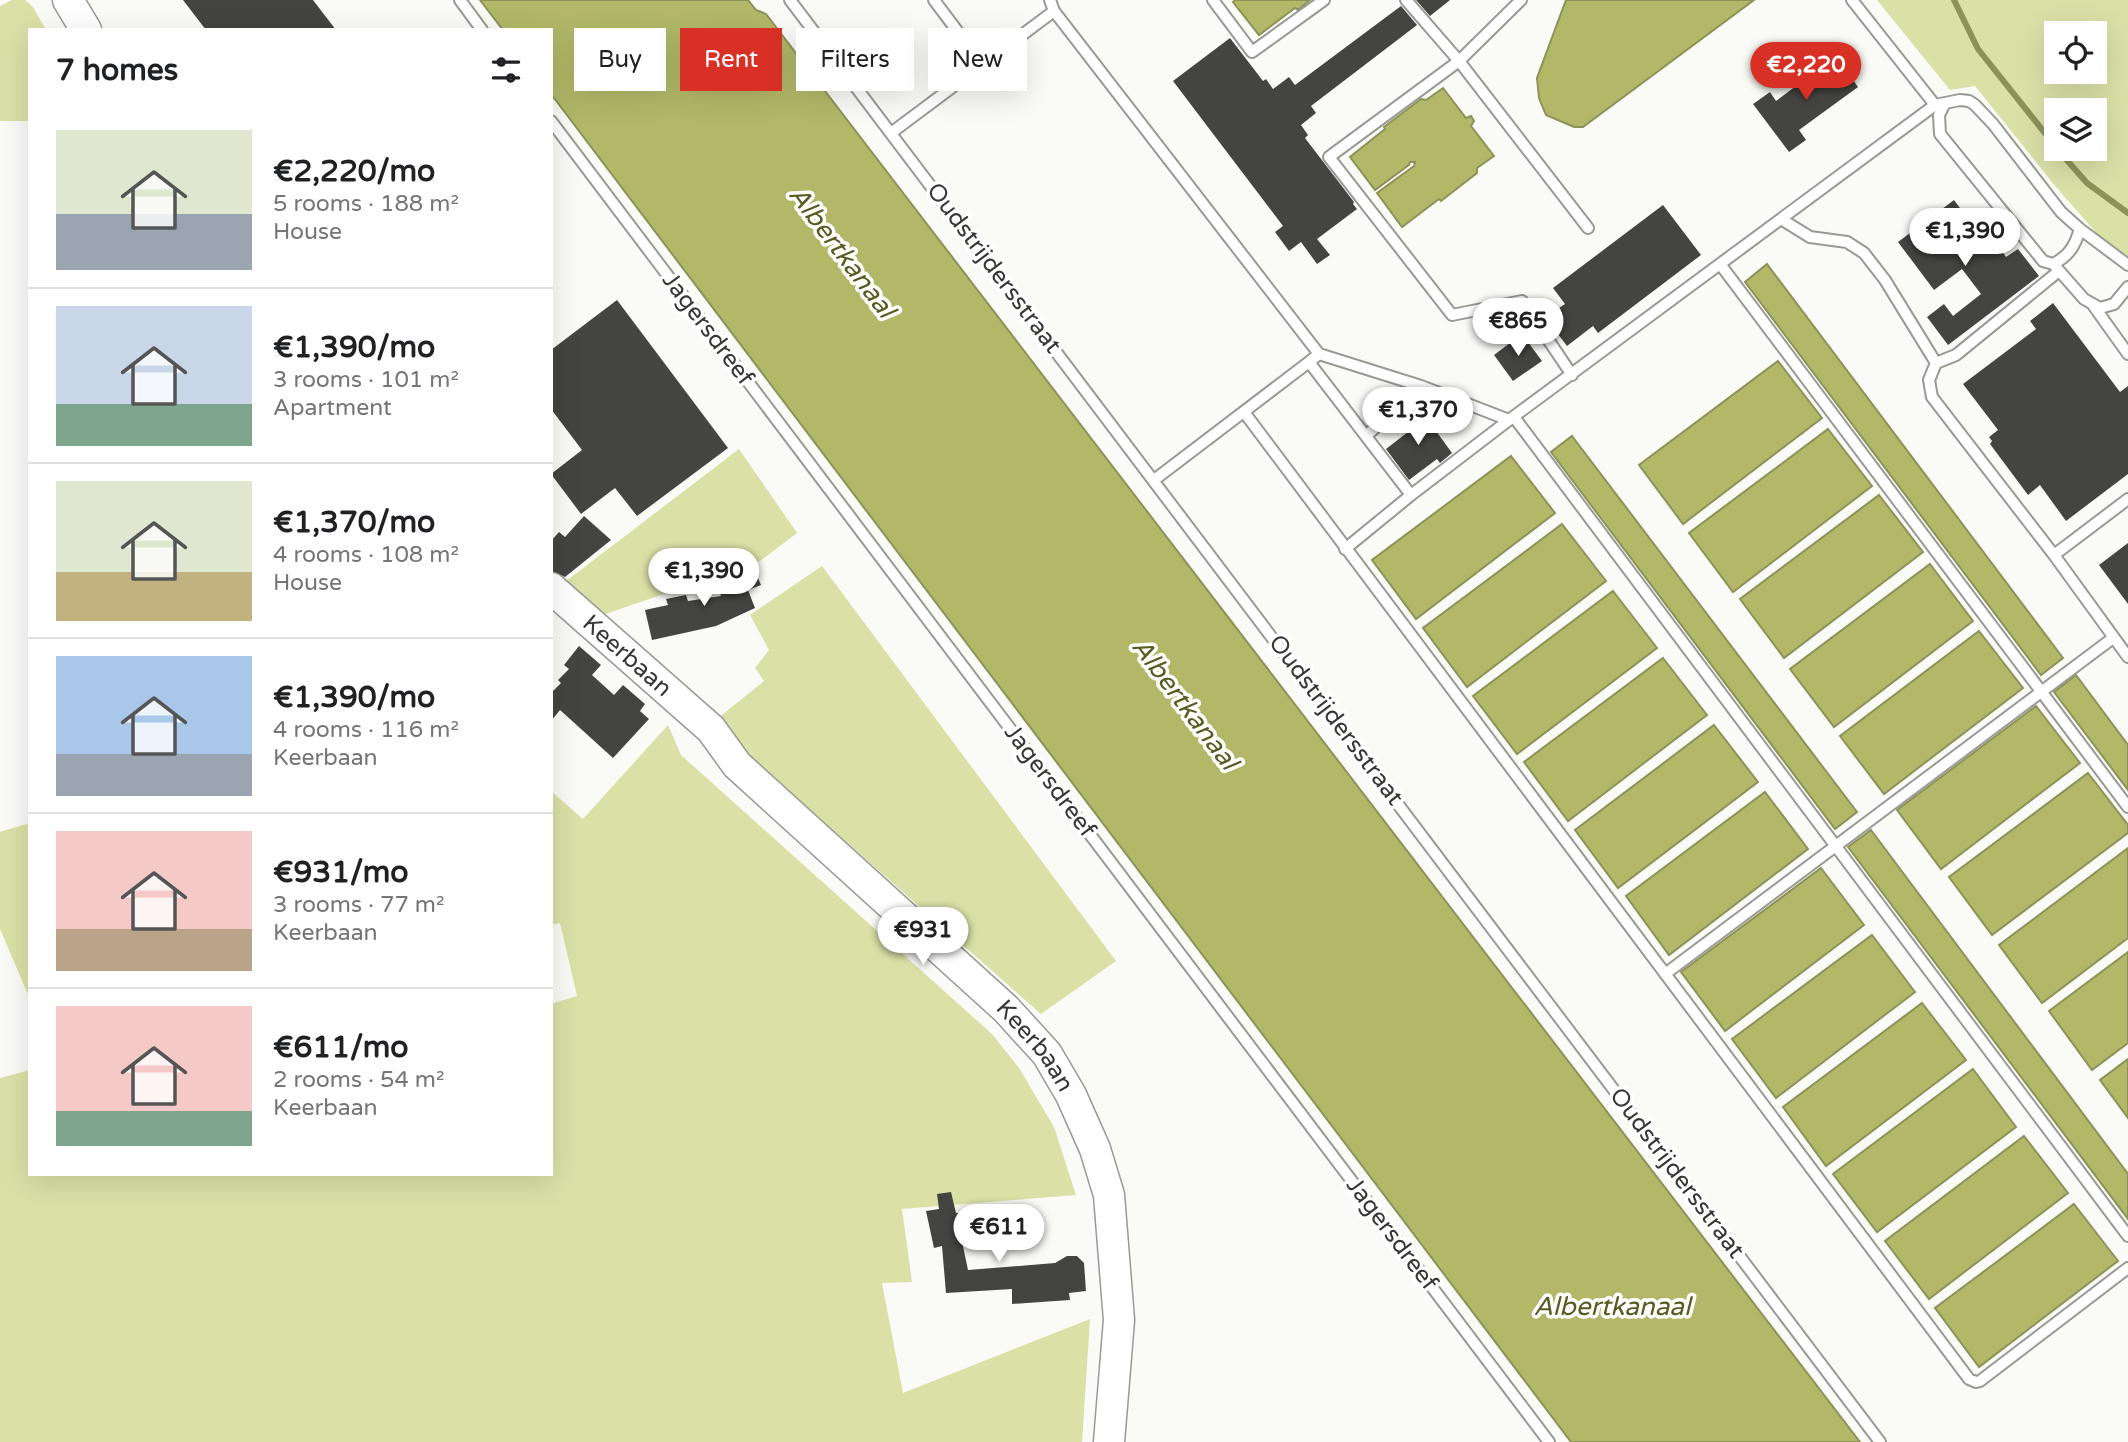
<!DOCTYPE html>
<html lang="en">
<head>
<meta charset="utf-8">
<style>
	:root { --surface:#fff; --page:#f6f6f6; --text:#202124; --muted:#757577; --line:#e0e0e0; --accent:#d93025 }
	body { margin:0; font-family:"Varela Round",sans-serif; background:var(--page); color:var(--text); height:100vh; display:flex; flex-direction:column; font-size:26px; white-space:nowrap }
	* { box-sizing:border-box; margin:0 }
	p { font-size:23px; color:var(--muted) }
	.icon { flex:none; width:38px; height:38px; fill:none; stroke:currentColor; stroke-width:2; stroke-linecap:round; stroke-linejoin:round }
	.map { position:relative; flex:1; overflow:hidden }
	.panel { position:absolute; left:28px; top:28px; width:525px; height:1148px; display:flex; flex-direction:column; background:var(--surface); border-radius:0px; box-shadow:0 7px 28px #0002 }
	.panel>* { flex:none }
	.banner { position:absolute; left:574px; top:28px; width:665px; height:63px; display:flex; gap:14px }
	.fabs { position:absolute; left:2044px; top:21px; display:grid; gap:14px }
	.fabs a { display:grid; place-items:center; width:63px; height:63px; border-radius:0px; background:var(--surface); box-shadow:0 7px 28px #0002; font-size:35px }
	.price { position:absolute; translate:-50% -60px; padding:0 16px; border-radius:24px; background:#fff; color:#222; font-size:23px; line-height:46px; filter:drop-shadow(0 2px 4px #0008) }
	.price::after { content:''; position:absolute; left:50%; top:42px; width:21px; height:16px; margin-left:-10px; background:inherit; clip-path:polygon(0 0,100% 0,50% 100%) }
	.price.current { background:var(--accent); color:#fff }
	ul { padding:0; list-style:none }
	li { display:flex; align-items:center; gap:21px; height:175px; padding:0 28px }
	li+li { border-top:2px solid var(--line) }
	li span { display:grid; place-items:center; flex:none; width:196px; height:140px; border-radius:0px; color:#555 }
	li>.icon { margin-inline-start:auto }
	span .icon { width:84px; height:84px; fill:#fffc; stroke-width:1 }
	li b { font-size:30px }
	h2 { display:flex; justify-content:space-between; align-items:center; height:84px; padding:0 28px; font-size:30px }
	.pill { padding:0 24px; border-radius:0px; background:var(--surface); box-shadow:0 7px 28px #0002; font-size:24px; line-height:63px }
	.pill.current { background:var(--accent); color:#fff }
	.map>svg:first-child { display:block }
	.green { fill:#dae0a6; fill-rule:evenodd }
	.water { fill:#b2b868; stroke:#8d9259; stroke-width:2 }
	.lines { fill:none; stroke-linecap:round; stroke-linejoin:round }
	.stream { stroke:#8d9259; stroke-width:6 }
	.building { fill:#444541 }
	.lane-casing { stroke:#999a96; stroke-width:14 }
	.secondary-casing { stroke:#999a96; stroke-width:33 }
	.lane { stroke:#fff; stroke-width:10 }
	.secondary { stroke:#fff; stroke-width:30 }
	.labels { text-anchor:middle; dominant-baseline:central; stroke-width:7; stroke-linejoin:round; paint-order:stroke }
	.street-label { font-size:24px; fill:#373836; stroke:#fff }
	.water-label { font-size:26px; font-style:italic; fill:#585c21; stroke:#fff }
</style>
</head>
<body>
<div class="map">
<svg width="2128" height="1442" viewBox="0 0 2128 1442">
	<rect width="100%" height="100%" fill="#fafaf6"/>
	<path class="green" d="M12,0H25L33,7L46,30H30V121H0V6Z
		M1877,0H2128V256L2100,237L2056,187L1975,86L1950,90ZM2056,33H2095V72H2056ZM2095,110V149H2056V110Z
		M739,449L797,533L760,561L597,617L561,585Z
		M822,566L1116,961L1041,1014L712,723L764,681L755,668L769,650L750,615Z
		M668,725L681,755L992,1034L1019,1068L1054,1127L1076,1195L902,1209L912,1282L882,1283L903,1393L1090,1319L1082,1442H0V1078L30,1070V1174H551V1004L577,996L560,923L551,925V791L583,819Z
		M30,823V999L0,929V832Z"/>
	<path class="water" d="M480,0H748L756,10L766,14L1860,1442H1571L551,94V30H503Z
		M1235,0H1310L1298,10L1295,8L1259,35L1233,2Z
		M1566,0H1754L1583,127H1574L1546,115L1539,98L1537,78Z
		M1443,88L1466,118L1471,116L1474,121L1471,126L1494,156L1477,168V173L1441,201L1439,199L1402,227L1377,193L1414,166L1415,162H1410L1409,165L1375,190L1350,157L1385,129L1384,127L1421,99L1426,100Z
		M1767,264L2063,658L2041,675L1745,282Z
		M1778,361L1822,418L1683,524L1639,465Z
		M1828,429L1872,486L1733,592L1689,533Z
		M1572,436L1857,812L1835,829L1551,452Z
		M1511,456L1555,513L1416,619L1372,560Z
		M1879,495L1923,552L1784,658L1740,599Z
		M1562,524L1606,581L1467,687L1423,628Z
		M1930,564L1973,621L1834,727L1790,669Z
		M1613,591L1657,648L1517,754L1473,696Z
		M1979,631L2023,688L1884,794L1840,736Z
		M1663,658L1707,715L1568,821L1524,762Z
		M2076,675L2128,745V790L2054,692Z
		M2036,706L2080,763L1941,869L1897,810Z
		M1714,725L1758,782L1618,888L1575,830Z
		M2088,773L2128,825V833L1992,935L1949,877Z
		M1765,792L1808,849L1669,955L1626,896Z
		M1871,830L2128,1174V1219L1848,847Z
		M2128,848V938L2042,1003L1999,945Z
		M1821,868L1864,925L1725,1031L1681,972Z
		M1872,935L1915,992L1776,1098L1732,1039Z
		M2128,952V1043L2092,1070L2049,1011Z
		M1922,1003L1966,1060L1826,1166L1783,1107Z
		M2128,1059V1118L2100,1080Z
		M1973,1069L2016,1127L1877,1232L1833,1174Z
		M2024,1136L2068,1193L1929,1299L1885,1241Z
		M2074,1204L2118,1261L1979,1367L1935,1308Z"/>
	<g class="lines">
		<path class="stream" d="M1954,0L1978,49L2056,147
			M2057,149L2087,183L2128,213"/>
	</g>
	<path class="building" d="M183,0H313L336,30H206Z
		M1416,0H1450L1430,16Z
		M1401,6L1417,25L1311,106L1316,113L1301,125L1308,135L1305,138L1354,202L1353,204L1357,209L1317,239L1330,255L1317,264L1301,242L1289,251L1275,232L1283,226L1173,81L1230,38L1263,81L1266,79L1273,89L1289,77L1295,85Z
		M1836,56L1858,87L1799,130L1806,140L1789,152L1753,104L1770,92L1776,101Z
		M1954,200L1993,252L1999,247L2006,257L2018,249L2039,276L1948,345L1927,317L1944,304L1953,316L1981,294L1962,269L1934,290L1898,242Z
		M1663,205L1701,255L1598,333L1593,326L1567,346L1548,321L1561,310L1559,308L1565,304L1553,288Z
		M617,300L728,448L637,516L615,488L581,514L551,474L582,450L551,409V350Z
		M2053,303L2120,392L2128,386V474L2066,521L2040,485L2028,495L1990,444L1992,441L1989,437L1998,430L1963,384L2036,329L2030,321Z
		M1522,334L1542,361L1513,381L1494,355Z
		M1420,409L1452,453L1440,463L1437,459L1409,480L1386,449L1413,428L1406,419Z
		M584,516L611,540L565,577L551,571V541L559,532L565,537Z
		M2128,543V604L2099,565Z
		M754,569L761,585L748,590L755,608L716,626L652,640L645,610L668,605L666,599L686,595L688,601L721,596L716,584Z
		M579,646L601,665L592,675L614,695L623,685L645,704L640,711L649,719L613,758L560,710L551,721V693L561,683L558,680L569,669L564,665Z
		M951,1192L956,1213L973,1214L972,1232H960L968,1270L1055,1263L1067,1256H1077L1084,1263L1086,1291L1069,1293L1070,1300L1012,1304V1289L946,1293L942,1246L934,1248L926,1211L939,1209L937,1194Z"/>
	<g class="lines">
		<defs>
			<path id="lane" d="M460,0L482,30
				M790,0L1880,1442
				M934,0L982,64
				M1050,0L1054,11L1319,354L1309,362L1411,495
				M1213,0L1252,52L1324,0
				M1406,0L1459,61L1588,228
				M1521,0L1459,61L1329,157L1452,315L1522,301L1572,375
				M1852,0L1935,105
				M1944,105L1939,115L1940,134L2043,261L2053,264C2069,256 2075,246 2080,229
				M551,121L1549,1442
				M891,133L1054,11
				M1781,219L1810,237L1847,242L1864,253L1885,280L1936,363L1929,380L1932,397L2054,555
				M1720,264L2128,807
				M2055,266L2084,299L2100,308L2114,304L2128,287
				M2093,305L2128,354
				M1319,354L1421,386L1509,420
				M1936,363L1956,355L2059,271
				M1244,412L1969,1379L1976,1382L1980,1381L2128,1268
				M1514,417L2128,1236
				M1366,436L1421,386
				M1154,480L1309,362
				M2128,499L2054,555L2128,657
				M1345,549L1411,495L1509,420L1935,105L1960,100L1969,101L1975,105L1993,124L2061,212L2080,229L2128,265
				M1665,974L2113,638"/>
			<g id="secondary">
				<path d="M68,0L86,30"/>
				<path id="s1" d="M551,588L711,729L737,765L1006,1009L1047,1054L1071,1095L1095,1149L1109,1195L1119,1320L1109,1442"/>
			</g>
		</defs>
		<use href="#lane" class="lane-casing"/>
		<use href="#secondary" class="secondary-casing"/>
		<use href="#lane" class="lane"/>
		<use href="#secondary" class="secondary"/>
	</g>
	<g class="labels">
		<g class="street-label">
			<text transform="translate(994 268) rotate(53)">Oudstrijdersstraat</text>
			<text transform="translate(708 329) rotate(53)">Jagersdreef</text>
			<text stroke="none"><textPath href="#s1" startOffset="102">Keerbaan</textPath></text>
			<text transform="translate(1336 720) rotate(53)">Oudstrijdersstraat</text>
			<text transform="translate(1050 781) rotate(53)">Jagersdreef</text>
			<text stroke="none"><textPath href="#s1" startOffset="668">Keerbaan</textPath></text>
			<text transform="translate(1677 1173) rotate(53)">Oudstrijdersstraat</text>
			<text transform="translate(1392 1234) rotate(53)">Jagersdreef</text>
		</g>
		<g class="water-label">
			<text transform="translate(842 252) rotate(53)">Albertkanaal</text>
			<text transform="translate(1185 704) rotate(53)">Albertkanaal</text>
			<text x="1612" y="1306">Albertkanaal</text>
		</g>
	</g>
</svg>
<div class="fabs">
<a><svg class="icon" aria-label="locate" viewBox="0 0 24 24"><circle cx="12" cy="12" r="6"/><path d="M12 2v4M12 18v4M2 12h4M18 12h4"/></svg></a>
<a><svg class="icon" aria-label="layers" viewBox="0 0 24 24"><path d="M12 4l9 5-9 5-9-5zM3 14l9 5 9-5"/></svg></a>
</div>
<b class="price current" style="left:1806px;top:102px">€2,220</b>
<b class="price" style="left:1965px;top:268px">€1,390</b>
<b class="price" style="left:1518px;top:358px">€865</b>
<b class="price" style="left:1418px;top:447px">€1,370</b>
<b class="price" style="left:704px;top:608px">€1,390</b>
<b class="price" style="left:923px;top:967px">€931</b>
<b class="price" style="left:999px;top:1264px">€611</b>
<div class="banner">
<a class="pill">Buy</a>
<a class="pill current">Rent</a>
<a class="pill">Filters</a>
<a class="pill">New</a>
</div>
<section class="panel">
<h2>7 homes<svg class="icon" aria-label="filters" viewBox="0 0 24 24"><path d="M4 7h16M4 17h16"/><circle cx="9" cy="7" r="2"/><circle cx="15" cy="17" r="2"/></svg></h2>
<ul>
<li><span style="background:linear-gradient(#dfe7d0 60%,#9aa5b1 0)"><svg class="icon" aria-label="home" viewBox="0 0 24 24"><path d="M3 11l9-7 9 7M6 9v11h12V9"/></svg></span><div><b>€2,220/mo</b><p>5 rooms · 188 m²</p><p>House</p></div></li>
<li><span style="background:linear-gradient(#c9d6e8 70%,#7fa58c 0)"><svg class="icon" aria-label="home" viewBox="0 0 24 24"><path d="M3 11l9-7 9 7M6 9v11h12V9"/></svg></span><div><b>€1,390/mo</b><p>3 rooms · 101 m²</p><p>Apartment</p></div></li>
<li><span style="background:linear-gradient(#dfe7d0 65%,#c2b280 0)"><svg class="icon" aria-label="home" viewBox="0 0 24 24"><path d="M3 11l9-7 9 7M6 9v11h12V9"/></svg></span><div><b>€1,370/mo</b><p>4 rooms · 108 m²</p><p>House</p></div></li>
<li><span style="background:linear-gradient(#a9c7e8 70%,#9aa5b1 0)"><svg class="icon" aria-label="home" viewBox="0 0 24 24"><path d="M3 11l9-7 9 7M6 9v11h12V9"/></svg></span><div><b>€1,390/mo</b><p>4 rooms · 116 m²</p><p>Keerbaan</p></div></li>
<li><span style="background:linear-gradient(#f6c9c9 70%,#b9a48a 0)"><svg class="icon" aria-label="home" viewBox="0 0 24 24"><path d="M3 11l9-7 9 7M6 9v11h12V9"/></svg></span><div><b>€931/mo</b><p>3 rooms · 77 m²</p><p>Keerbaan</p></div></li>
<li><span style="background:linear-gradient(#f6c9c9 75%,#7fa58c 0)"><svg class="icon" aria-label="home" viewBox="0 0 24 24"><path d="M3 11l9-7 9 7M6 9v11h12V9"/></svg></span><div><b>€611/mo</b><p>2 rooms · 54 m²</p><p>Keerbaan</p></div></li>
</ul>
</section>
</div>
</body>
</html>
